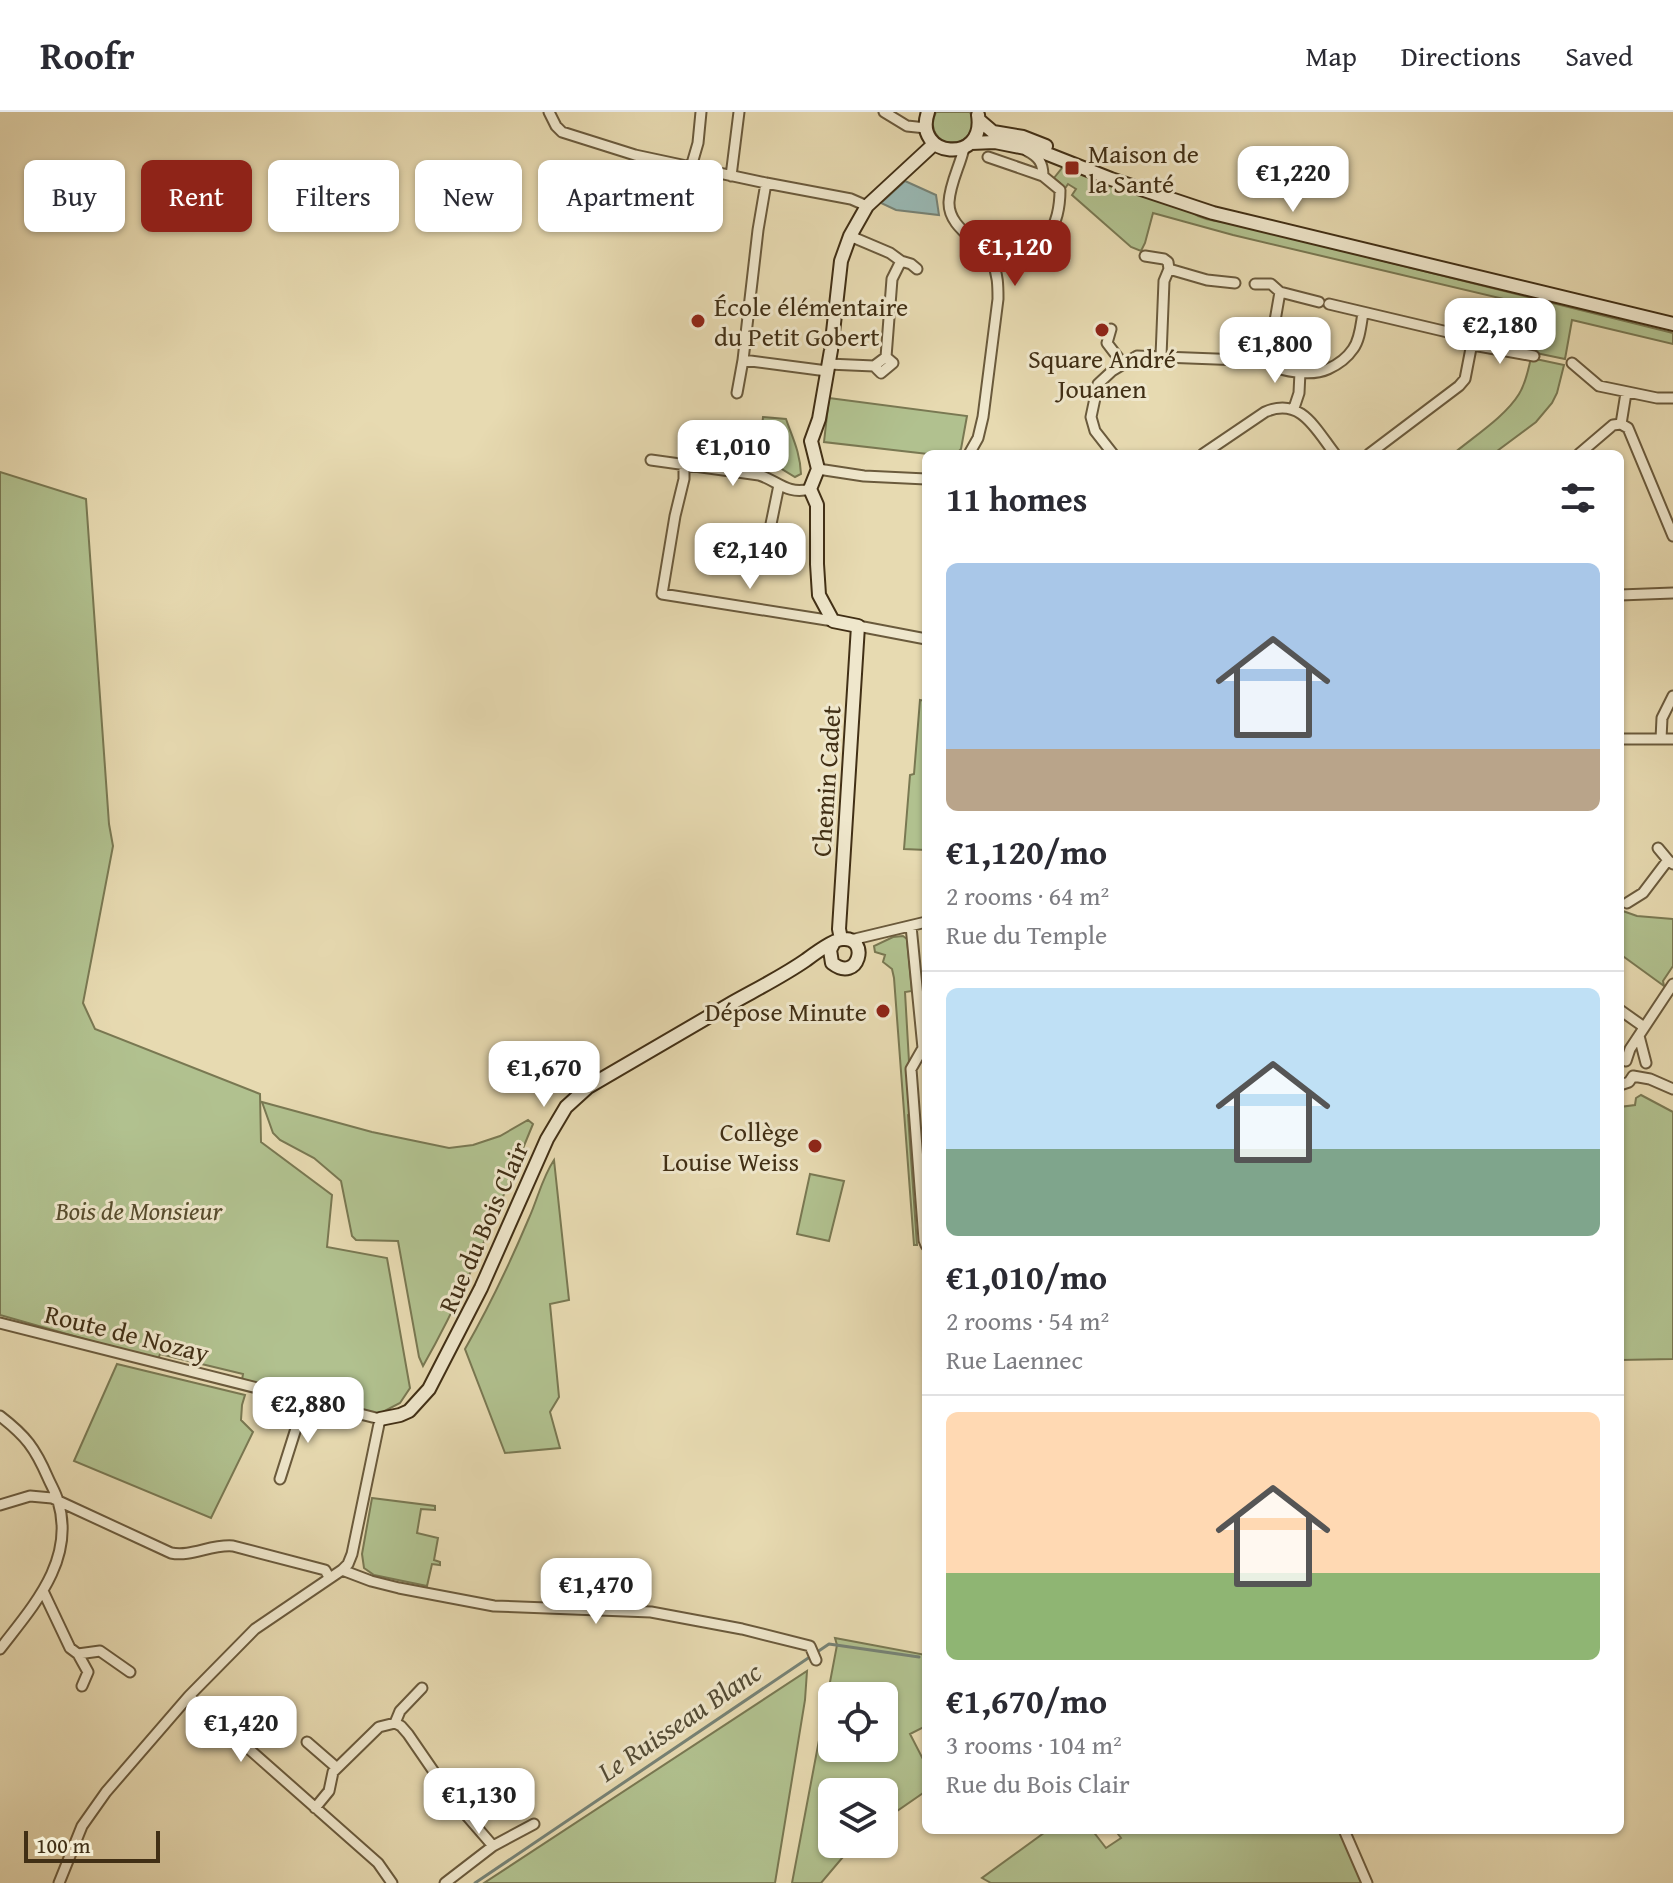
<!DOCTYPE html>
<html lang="en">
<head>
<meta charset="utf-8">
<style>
	:root { --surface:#fff; --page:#f2f2f3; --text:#2b2b33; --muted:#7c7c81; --line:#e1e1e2; --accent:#8f2418 }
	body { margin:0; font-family:"Gentium Book Plus",serif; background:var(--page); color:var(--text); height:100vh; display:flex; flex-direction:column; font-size:30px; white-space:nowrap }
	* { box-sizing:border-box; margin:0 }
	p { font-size:26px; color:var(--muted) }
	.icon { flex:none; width:44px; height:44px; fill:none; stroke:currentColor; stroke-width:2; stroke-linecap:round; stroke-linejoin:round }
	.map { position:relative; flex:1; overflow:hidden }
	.panel { position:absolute; left:922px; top:338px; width:702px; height:1384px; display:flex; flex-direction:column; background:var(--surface); border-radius:12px; box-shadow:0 2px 6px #0004 }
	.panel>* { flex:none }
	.banner { position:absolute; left:24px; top:48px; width:760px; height:72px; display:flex; gap:16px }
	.controls { position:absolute; left:818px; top:1570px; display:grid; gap:16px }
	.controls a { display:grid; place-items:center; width:80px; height:80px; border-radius:12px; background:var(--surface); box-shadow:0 2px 6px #0004; font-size:40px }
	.scale { position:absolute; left:24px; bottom:20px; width:136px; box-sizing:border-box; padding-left:8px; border:4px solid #412f15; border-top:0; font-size:22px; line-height:28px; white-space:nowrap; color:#412f15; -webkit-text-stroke:6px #efe7cc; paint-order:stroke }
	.price { position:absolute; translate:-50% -68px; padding:0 18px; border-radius:16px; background:#fff; color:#222; font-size:26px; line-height:52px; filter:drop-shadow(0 2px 4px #0008) }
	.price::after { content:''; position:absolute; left:50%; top:48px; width:24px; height:18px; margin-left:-12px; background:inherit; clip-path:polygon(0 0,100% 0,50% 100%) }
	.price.current { background:var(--accent); color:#fff }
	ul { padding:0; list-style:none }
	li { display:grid; align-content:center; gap:16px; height:424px; padding:0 24px }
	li+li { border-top:2px solid var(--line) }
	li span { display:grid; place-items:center; height:248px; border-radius:12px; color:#555 }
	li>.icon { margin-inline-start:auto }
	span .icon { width:144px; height:144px; fill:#fffc; stroke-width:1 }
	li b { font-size:34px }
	h2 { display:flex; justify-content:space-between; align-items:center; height:96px; padding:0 24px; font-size:34px }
	.pill { padding:0 28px; border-radius:12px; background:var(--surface); box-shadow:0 2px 6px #0004; font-size:28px; line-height:72px }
	.pill.current { background:var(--accent); color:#fff }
	header { display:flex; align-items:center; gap:48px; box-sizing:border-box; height:112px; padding:0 40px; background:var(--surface); border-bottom:2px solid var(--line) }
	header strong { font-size:38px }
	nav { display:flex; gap:44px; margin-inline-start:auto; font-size:28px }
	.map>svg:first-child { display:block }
	.green { fill:#b1c18f; stroke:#797852; stroke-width:2; fill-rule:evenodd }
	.water { fill:#99b9b5; stroke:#768275; stroke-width:2 }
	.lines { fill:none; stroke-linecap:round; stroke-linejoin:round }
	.stream { stroke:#768275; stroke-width:3 }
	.street-casing { stroke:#6a5a3c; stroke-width:13 }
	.secondary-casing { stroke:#412f15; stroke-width:16 }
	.street { stroke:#efe7cc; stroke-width:9 }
	.secondary { stroke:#efe7cc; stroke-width:12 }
	.poi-dot { fill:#8f2418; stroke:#efe7cc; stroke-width:3 }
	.labels { text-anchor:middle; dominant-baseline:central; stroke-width:6; stroke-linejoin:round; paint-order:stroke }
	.poi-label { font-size:26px; fill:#412f15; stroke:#efe7cc; text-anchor:start }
	.street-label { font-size:26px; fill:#412f15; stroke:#efe7cc }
	.park-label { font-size:26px; font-style:italic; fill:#574c2d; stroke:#efe7cc }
	.water-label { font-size:28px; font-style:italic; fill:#534b35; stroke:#efe7cc }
</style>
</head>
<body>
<header>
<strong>Roofr</strong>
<nav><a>Map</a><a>Directions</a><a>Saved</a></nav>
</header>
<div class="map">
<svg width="1673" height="1771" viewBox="0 0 1673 1771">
	<rect width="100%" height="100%" fill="#e7dab1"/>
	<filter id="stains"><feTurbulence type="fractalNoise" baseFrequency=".0025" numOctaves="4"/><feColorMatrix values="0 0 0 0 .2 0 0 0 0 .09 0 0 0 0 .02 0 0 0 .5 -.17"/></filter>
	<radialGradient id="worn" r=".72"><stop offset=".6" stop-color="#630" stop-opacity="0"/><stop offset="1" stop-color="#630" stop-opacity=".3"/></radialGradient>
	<path class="green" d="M936,0H970C976,12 972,24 959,30H944C932,22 930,12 936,0Z
		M1062,56L1078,61L1080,59L1189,99C1201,107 1212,110 1227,110L1673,221V232L1572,208L1565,247L1531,240L1538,195L1233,123L1153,101L1145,131L1141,139L1131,135L1072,83L1076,77L1068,72L1064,78L1060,74V71L1054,66Z
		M1531,246L1564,253L1557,281L1552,291L1536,310L1493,342H1453C1473,325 1505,305 1519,282C1526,271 1528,258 1531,246Z
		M829,286L967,304L961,337L956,342H928L824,330Z
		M763,305L786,307C793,327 800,340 801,362L795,365L775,353L762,351L766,327L761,326Z
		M0,360L86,387L109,712L113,734L83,891L95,917L260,982L261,1030L332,1083L327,1135L387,1146L410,1276L400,1291L377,1303L242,1268L243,1262L160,1242L158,1248L0,1203Z
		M920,588L926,589V738L904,737L910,663L914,662Z
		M1620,798L1637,804L1673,807V854L1663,869L1664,874L1620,842Z
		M903,824L907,827L912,879L905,880L912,1002L908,1003L917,1133H914L894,866L892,857L883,850L885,843L875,840L874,834L893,825Z
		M1641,983L1673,1000V1247L1621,1248L1620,995L1635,993L1636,986Z
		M262,990L372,1020L449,1036L473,1033L500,1024L528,1008L533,1012C499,1094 467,1177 423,1254L419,1245L398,1129L356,1128L352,1124L341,1069L314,1046L280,1028L273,1021Z
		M554,1048L569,1188L550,1192L559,1285L550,1300L560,1336L505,1341L465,1237C489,1195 510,1151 529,1106C538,1086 542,1066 554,1048Z
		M810,1062L844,1069L829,1129L797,1122Z
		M117,1252L245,1283L242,1293L241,1308L253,1320L211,1406L74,1349Z
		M372,1386L435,1394V1398L421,1397L417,1421L438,1426L434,1448L440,1450V1453L432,1452L427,1474L374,1463L364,1456L362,1442Z
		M835,1526L926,1543V1614L910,1622L926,1653V1679L884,1708V1680H832V1732H854L821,1771H792L837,1533ZM884,1584V1636H832V1584Z
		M807,1559L805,1588L775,1771H484Z
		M1048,1718H1092L1106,1736L1121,1726L1115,1718H1344L1364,1771H991L982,1766Z"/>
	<path class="water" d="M905,69L936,83L939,103L896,98L881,91Z"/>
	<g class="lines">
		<path class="stream" d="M925,1509L926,1503
			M475,1771L829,1532L919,1545"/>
		<defs>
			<path id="street" d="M549,0L556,14L562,20L635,43L766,71L851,87L867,94
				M884,0L907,14L926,16
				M964,36C960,54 950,71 949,90C948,117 982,129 992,150C998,162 998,174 998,187L983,305L978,326L969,342
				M1027,39C1039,45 1043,51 1043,64
				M988,45L1043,64L1060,78C1060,93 1057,114 1046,124C1038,124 1028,121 1020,122C1009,123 1001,140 991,147
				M691,55L698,31L701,0
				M731,64L739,0
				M1145,144L1164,147L1168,150L1169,157
				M901,149L911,152L917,157
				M1169,157L1207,168L1235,171
				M1255,172H1271L1280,180L1319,190
				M1329,192L1473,226L1465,267L1459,274L1369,342
				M1111,217L1107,231L1123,252
				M1473,233L1534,244
				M1161,244L1164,169L1169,157
				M743,248L827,259
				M1268,249C1279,261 1313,264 1328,257C1337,253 1347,246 1353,237C1360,228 1361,212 1363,201
				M1268,249L1280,180
				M1572,251L1599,274L1657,286H1673
				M828,252L874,254L886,245L892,167L901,149L890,141L850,124
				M874,254L881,261L893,251L886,245
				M737,281L743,248L758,118L766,71
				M1294,296L1299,281L1300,260
				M1621,312L1628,316L1673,424
				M1113,342L1095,319L1091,305L1098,272L1112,259L1137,244L1268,249
				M1203,342L1265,300C1301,284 1316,318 1335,342
				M1579,342L1613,313L1621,312L1626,281
				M651,348L759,363C778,369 787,383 810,377
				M684,352V367L675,404L662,482L833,509
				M818,357L864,364L926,367
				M771,412L779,373
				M1620,483L1673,481
				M858,514L926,527
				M1620,627H1673
				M1661,627L1662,606L1673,584
				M1658,736L1668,748L1673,752
				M1627,791L1643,781L1668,748
				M911,814L923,936L911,957L924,1128L926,1133
				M851,828L926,810
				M1620,898L1644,915
				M1639,924L1646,951
				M1626,949L1630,937L1673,872
				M1633,964L1650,967L1673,977
				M1620,973L1629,970L1633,964
				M0,1211L380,1307L352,1442L348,1452L342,1458L255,1517L189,1584L106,1680L82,1714L59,1771
				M0,1304C26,1324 35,1336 48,1366C51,1373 56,1381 58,1389C76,1448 33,1494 0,1537
				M280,1367L305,1288
				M0,1393L30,1384L52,1386L171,1441C192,1445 211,1432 233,1434L325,1458L329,1465
				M342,1458L371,1469L399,1476L494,1494L651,1500L742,1517L810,1534L816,1548
				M43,1479L70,1536L78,1542L100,1539L130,1560
				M78,1542L88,1560L82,1574
				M189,1584L378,1751L392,1771
				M395,1611L400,1599L422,1576
				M307,1630L337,1656
				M315,1696L329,1679L333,1660L379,1615L395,1611L401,1614L408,1622L454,1689L493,1734
				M1344,1718L1367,1771
				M445,1771L493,1734L534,1712"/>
			<path id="secondary" d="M928,0C912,46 986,53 978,3
				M979,8L993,20L1023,25L1046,34
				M971,31L995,30L1040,39L1111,67L1213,101L1673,212
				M841,827L839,817L858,514L833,509L819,483L817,452V393L810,377L818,357L811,329L819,307L831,238L841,149L850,124L867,94L934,32
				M380,1307L400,1303L409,1299L429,1277L481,1176L547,1027L566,995L588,975C636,947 684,919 732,891C757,877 783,864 806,848C814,842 834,827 843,827C870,825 859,872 832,851L830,838L834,830"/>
		</defs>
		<use href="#street" class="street-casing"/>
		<use href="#secondary" class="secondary-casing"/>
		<use href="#street" class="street"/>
		<use href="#secondary" class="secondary"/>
	</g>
	<g class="poi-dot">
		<rect x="1064" y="48" width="16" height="16" rx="4"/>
		<circle cx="698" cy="209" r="8"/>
		<circle cx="1102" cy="218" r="8"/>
		<circle cx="883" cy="899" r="8"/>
		<circle cx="815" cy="1034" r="8"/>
	</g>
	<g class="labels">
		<g class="poi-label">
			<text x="1088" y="41">Maison de<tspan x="1088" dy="30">la Santé</tspan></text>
			<text x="714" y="194">École élémentaire<tspan x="714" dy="30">du Petit Gobert</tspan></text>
			<text x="1102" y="246" text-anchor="middle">Square André<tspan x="1102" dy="30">Jouanen</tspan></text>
			<text x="867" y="899" text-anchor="end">Dépose Minute</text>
			<text x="799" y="1019" text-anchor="end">Collège<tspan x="799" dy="30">Louise Weiss</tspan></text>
		</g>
		<g class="street-label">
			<text transform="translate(826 669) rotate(-86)">Chemin Cadet</text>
			<text transform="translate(483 1115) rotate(-66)">Rue du Bois Clair</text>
			<text transform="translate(127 1221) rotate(14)">Route de Nozay</text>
		</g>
		<g class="park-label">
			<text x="139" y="1098">Bois de Monsieur</text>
		</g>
		<g class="water-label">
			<text transform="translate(679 1609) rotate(-34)">Le Ruisseau Blanc</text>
		</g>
	</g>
	<rect width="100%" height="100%" filter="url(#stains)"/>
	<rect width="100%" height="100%" fill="url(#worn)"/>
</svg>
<div class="controls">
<a><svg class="icon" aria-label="locate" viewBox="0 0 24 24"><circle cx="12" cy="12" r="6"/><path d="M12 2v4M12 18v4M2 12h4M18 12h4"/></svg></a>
<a><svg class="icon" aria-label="layers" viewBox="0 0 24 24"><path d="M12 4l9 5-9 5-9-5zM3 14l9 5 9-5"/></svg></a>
</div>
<div class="scale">100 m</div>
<b class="price" style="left:1293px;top:102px">€1,220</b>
<b class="price current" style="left:1015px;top:176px">€1,120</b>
<b class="price" style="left:1500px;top:254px">€2,180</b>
<b class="price" style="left:1275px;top:273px">€1,800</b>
<b class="price" style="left:733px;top:376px">€1,010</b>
<b class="price" style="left:750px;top:479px">€2,140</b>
<b class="price" style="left:544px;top:997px">€1,670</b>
<b class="price" style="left:308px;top:1333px">€2,880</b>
<b class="price" style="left:596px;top:1514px">€1,470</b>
<b class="price" style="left:241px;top:1652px">€1,420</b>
<b class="price" style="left:479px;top:1724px">€1,130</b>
<div class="banner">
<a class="pill">Buy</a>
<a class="pill current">Rent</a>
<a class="pill">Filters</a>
<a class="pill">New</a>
<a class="pill">Apartment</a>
</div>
<section class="panel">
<h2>11 homes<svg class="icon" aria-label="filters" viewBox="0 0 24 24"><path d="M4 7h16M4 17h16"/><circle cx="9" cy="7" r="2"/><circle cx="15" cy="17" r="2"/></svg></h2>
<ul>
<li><span style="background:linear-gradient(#a9c7e8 75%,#b9a48a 0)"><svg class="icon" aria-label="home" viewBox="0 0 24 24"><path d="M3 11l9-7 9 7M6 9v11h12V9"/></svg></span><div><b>€1,120/mo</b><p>2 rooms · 64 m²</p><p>Rue du Temple</p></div></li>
<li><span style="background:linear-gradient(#bfe0f5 65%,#7fa58c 0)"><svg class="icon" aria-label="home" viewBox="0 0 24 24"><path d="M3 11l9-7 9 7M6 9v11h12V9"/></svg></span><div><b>€1,010/mo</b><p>2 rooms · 54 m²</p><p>Rue Laennec</p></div></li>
<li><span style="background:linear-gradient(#ffd9b3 65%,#8fb573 0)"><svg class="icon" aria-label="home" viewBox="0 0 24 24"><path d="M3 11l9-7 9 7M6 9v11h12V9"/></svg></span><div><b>€1,670/mo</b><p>3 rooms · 104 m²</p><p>Rue du Bois Clair</p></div></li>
</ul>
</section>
</div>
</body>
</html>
